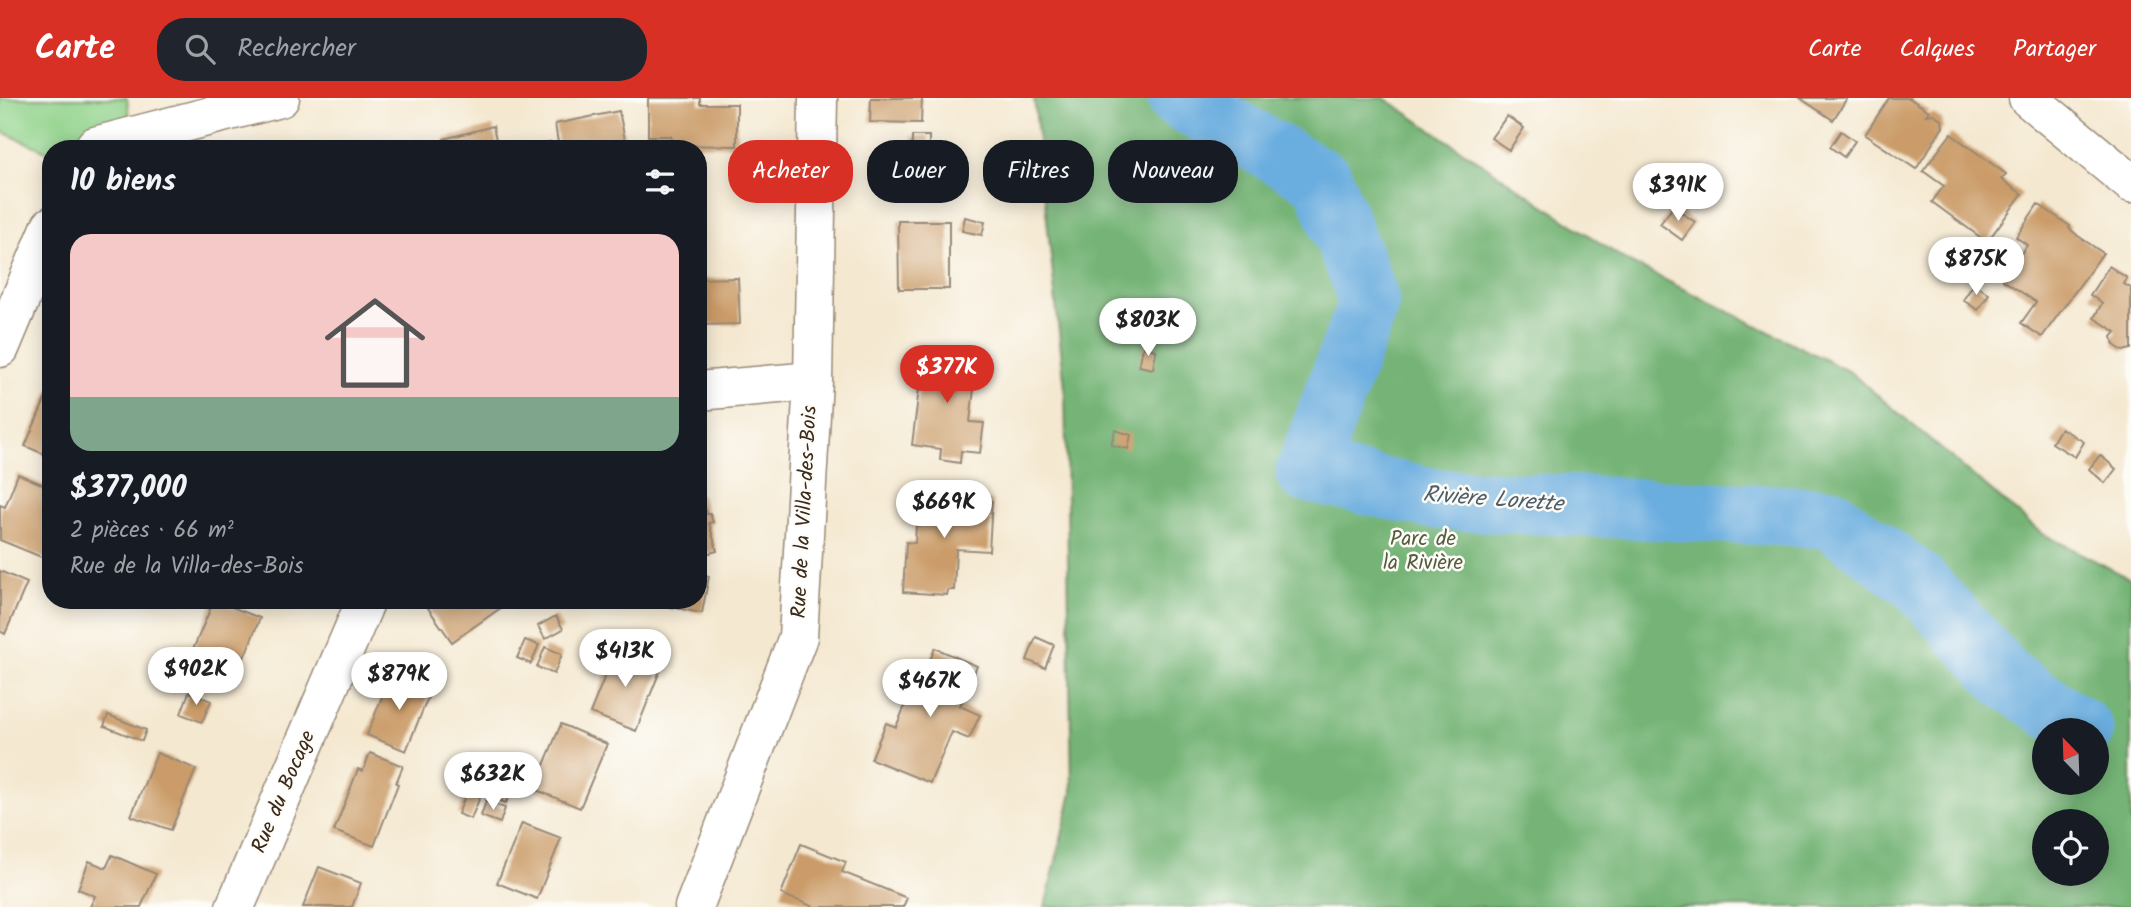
<!DOCTYPE html>
<html lang="fr">
<head>
<meta charset="utf-8">
<style>
	:root { --surface:#171b24; --page:#20242c; --text:#f1f3f6; --muted:#9ea1a6; --line:#363941; --accent:#d93025 }
	body { margin:0; font-family:Kalam,sans-serif; background:var(--page); color:var(--text); height:100vh; display:flex; flex-direction:column; font-size:26px; white-space:nowrap }
	* { box-sizing:border-box; margin:0 }
	p { font-size:23px; color:var(--muted) }
	.icon { flex:none; width:38px; height:38px; fill:none; stroke:currentColor; stroke-width:2; stroke-linecap:round; stroke-linejoin:round }
	.map { position:relative; flex:1; overflow:hidden }
	.drawer { position:absolute; left:42px; top:42px; width:665px; height:469px; display:flex; flex-direction:column; background:var(--surface); border-radius:28px; box-shadow:0 4px 18px #0003 }
	.drawer>* { flex:none }
	.top-card { position:absolute; left:728px; top:42px; width:665px; height:63px; display:flex; gap:14px }
	.needle { width:46px; rotate:337deg }
	.tools { position:absolute; left:2032px; top:620px; display:grid; gap:14px }
	.tools a { display:grid; place-items:center; width:77px; height:77px; border-radius:50%; background:var(--surface); box-shadow:0 4px 18px #0003; font-size:35px }
	.price { position:absolute; translate:-50% -60px; padding:0 16px; border-radius:24px; background:#fff; color:#222; font-size:23px; line-height:46px; filter:drop-shadow(0 2px 4px #0008) }
	.price::after { content:''; position:absolute; left:50%; top:42px; width:21px; height:16px; margin-left:-10px; background:inherit; clip-path:polygon(0 0,100% 0,50% 100%) }
	.price.on { background:var(--accent); color:#fff }
	ul { padding:0; list-style:none }
	li { display:grid; align-content:center; gap:14px; height:371px; padding:0 28px }
	li+li { border-top:2px solid var(--line) }
	li span { display:grid; place-items:center; height:217px; border-radius:21px; color:#555 }
	li>.icon { margin-inline-start:auto }
	span .icon { width:126px; height:126px; fill:#fffc; stroke-width:1 }
	li b { font-size:30px }
	h2 { display:flex; justify-content:space-between; align-items:center; height:84px; padding:0 28px; font-size:30px }
	.tag { padding:0 24px; border-radius:28px; background:var(--surface); box-shadow:0 4px 18px #0003; font-size:24px; line-height:63px }
	.tag.on { background:var(--accent); color:#fff }
	header { display:flex; align-items:center; gap:42px; box-sizing:border-box; height:98px; padding:0 35px; background:var(--accent); color:#fff }
	header strong { font-size:33px }
	nav { display:flex; gap:38px; margin-inline-start:auto; font-size:24px }
	.search { width:490px; height:63px; background:var(--page); display:flex; align-items:center; gap:18px; box-sizing:border-box; padding:0 24px; border-radius:28px; color:var(--muted); font-size:26px }
	.map>svg:first-child { display:block }
	.green { fill:#90d28a; stroke:#667e54; stroke-width:2 }
	.forest { fill:#74b476; stroke:#586f4a; stroke-width:2; fill-rule:evenodd }
	.lines { fill:none; stroke-linecap:round; stroke-linejoin:round }
	.river { stroke:#6aaddf; stroke-width:61 }
	.building { fill:#cb9c69 }
	.street-casing { stroke:#988977; stroke-width:41 }
	.street { stroke:#fff; stroke-width:38 }
	.labels { text-anchor:middle; dominant-baseline:central; stroke-width:5; stroke-linejoin:round; paint-order:stroke }
	.street-label { font-size:21px; fill:#3b2a1e; stroke:#fdfcf7 }
	.park-label { font-size:21px; fill:#545c3e; stroke:#fdfcf7 }
	.water-label { font-size:23px; font-style:italic; fill:#4e5e6b; stroke:#fdfcf7 }
</style>
</head>
<body>
<header>
<strong>Carte</strong>
<div class="search"><svg class="icon" aria-label="search" viewBox="0 0 24 24"><circle cx="10" cy="10" r="6"/><path d="M15 15l6 6"/></svg>Rechercher</div>
<nav><a>Carte</a><a>Calques</a><a>Partager</a></nav>
</header>
<div class="map">
<svg width="2131" height="809" viewBox="0 0 2131 809">
	<rect width="100%" height="100%" fill="#fdfcf7"/>
	<filter id="ink" filterUnits="userSpaceOnUse"><feTurbulence type="fractalNoise" baseFrequency=".0143" numOctaves="2"/><feDisplacementMap in="SourceGraphic" scale="14" xChannelSelector="R" yChannelSelector="G"/><feConvolveMatrix kernelMatrix="1 2 1 2 8 2 1 2 1" color-interpolation-filters="sRGB"/></filter>
	<filter id="wash" filterUnits="userSpaceOnUse"><feTurbulence type="fractalNoise" baseFrequency=".00686" numOctaves="4" result="noise"/><feDisplacementMap in="SourceGraphic" scale="28" xChannelSelector="R" yChannelSelector="G"/><feGaussianBlur stdDeviation="1.57" result="paint"/><feColorMatrix in="noise" values="0 0 0 0 0 0 0 0 0 0 0 0 0 0 0 0 0 1.4 0 .05"/><feComposite in="paint" operator="in"/></filter>
	<g filter="url(#wash)">
		<rect width="100%" height="100%" fill="#f4e8d0"/>
		<path class="green" d="M0,0H127L130,25L85,51H51V55L0,33Z"/>
		<path class="forest" d="M1034,0H1384L1627,163L1850,274L2041,435L2131,481V809H1045L1072,695L1065,290ZM2044,632H2096V684H2044ZM2044,723H2096V775H2044Z"/>
		<g class="lines">
			<path class="river" d="M1178,0L1323,82L1369,203L1306,374L1435,401L1830,420L1917,483L2007,581L2083,632"/>
		</g>
		<g id="blocks">
			<path class="building" d="M648,0H700V6H737V48L671,47V38H648Z
				M871,0H922L921,25L870,24Z
				M1800,0H1847L1833,22Z
				M1889,0H1909L1929,13L1926,17L1934,16L1942,22L1943,29L1916,71L1865,37Z
				M619,13L627,51H559L555,26Z
				M1507,18L1524,30L1509,52L1491,40Z
				M493,28L498,51H447L444,41Z
				M1841,33L1855,43L1844,59L1830,49Z
				M1951,36L2006,76L2001,81L2022,96L1987,144L1932,104L1944,88L1923,73Z
				M912,38H929V58L912,59Z
				M550,44L551,51H523V50Z
				M2038,106L2070,128L2069,130L2078,138L2103,155L2042,239L2021,225L2036,204L2003,182L2027,147L2016,139Z
				M1673,109L1695,124L1682,142L1660,126Z
				M965,119L985,124L982,137L962,133Z
				M898,123H949V191H899Z
				M2109,168L2127,180L2124,186L2131,190V251L2123,253L2114,247L2112,239L2116,234L2094,220L2102,205L2090,197Z
				M738,180L740,226L698,227V181Z
				M1974,186L1989,196L1978,212L1963,202Z
				M1143,249L1156,252L1153,271L1139,268Z
				M924,251L978,258L970,324L984,325L980,355L961,353L960,365L940,362L941,351L912,347Z
				M51,288V359L25,348Z
				M2061,330L2084,344L2075,359L2052,345Z
				M1115,332L1131,337L1128,351L1111,347Z
				M2100,357L2116,371L2105,385L2089,371Z
				M18,376L51,390V448L46,461L0,442V407L5,409Z
				M923,391L962,393L961,401L992,403L989,453L956,451L954,492H948L947,497L903,494L906,444L915,445L916,427L921,428Z
				M701,396L707,416H710L713,424L709,425L717,453L698,458V397Z
				M0,473L27,485L5,536L0,533Z
				M698,476L709,478L702,515L665,508L666,502H698Z
				M214,502L260,520L233,587L186,568Z
				M438,502H512L452,544L428,510Z
				M556,518L563,531L545,541L538,528Z
				M1036,539L1054,547L1045,570L1027,562Z
				M525,542L539,547L531,566L517,560Z
				M545,549L562,556L554,576L537,569Z
				M935,550L977,568L960,608L980,617L969,641L952,634L930,685L871,661L886,625L896,629L913,589L918,591Z
				M616,552L661,570L636,633L590,615L607,573L594,568L598,558L611,563Z
				M391,576L431,592L406,653L367,637Z
				M189,594L211,603L202,624L181,616Z
				M108,617L146,632L142,643L104,628Z
				M561,626L607,646L580,710L534,691Z
				M157,655L196,671L171,732L131,718Z
				M370,655L403,668L396,685L398,686L374,748L334,733L358,671L363,673Z
				M496,677L515,684L506,705L488,698Z
				M467,693L480,699L471,721L458,716Z
				M486,703L505,710L500,725L481,718Z
				M522,725L561,740L537,801L497,785Z
				M801,746L846,764L842,774L907,800L903,809H814L781,796Z
				M112,757L156,776L141,809H90L95,798L78,791L89,763L106,770Z
				M319,769L361,785L352,809H303Z"/>
		</g>
	</g>
	<g filter="url(#ink)">
		<use href="#blocks" fill-opacity="0" stroke="#988977" stroke-width="2"/>
		<g class="lines">
			<defs>
				<path id="street" d="M2028,0L2131,85
					M93,51L95,48L280,0
					M0,250L51,128
					M698,293L813,283
					M235,809L366,502
					M694,809L798,539L813,283L818,0"/>
			</defs>
			<use href="#street" class="street-casing"/>
			<use href="#street" class="street"/>
		</g>
	</g>
	<g class="labels">
		<g class="street-label">
			<text transform="translate(805 414) rotate(-87)">Rue de la Villa-des-Bois</text>
			<text transform="translate(284 694) rotate(-67)">Rue du Bocage</text>
		</g>
		<g class="park-label">
			<text x="1423" y="441">Parc de<tspan x="1423" dy="24">la Rivière</tspan></text>
		</g>
		<g class="water-label">
			<text transform="translate(1493 402) rotate(4)">Rivière Lorette</text>
		</g>
	</g>
</svg>
<div class="tools">
<a><svg class="needle" viewBox="-14 -14 28 28"><path d="M0-13l5 13h-10z" fill="#e53935"/><path d="M0 13l5-13h-10z" fill="#9ea1a6"/></svg></a>
<a><svg class="icon" aria-label="locate" viewBox="0 0 24 24"><circle cx="12" cy="12" r="6"/><path d="M12 2v4M12 18v4M2 12h4M18 12h4"/></svg></a>
</div>
<b class="price" style="left:1678px;top:125px">$391K</b>
<b class="price" style="left:1976px;top:199px">$875K</b>
<b class="price" style="left:1148px;top:260px">$803K</b>
<b class="price on" style="left:947px;top:307px">$377K</b>
<b class="price" style="left:944px;top:442px">$669K</b>
<b class="price" style="left:625px;top:591px">$413K</b>
<b class="price" style="left:196px;top:609px">$902K</b>
<b class="price" style="left:399px;top:614px">$879K</b>
<b class="price" style="left:930px;top:621px">$467K</b>
<b class="price" style="left:493px;top:714px">$632K</b>
<div class="top-card">
<a class="tag on">Acheter</a>
<a class="tag">Louer</a>
<a class="tag">Filtres</a>
<a class="tag">Nouveau</a>
</div>
<section class="drawer">
<h2>10 biens<svg class="icon" aria-label="filters" viewBox="0 0 24 24"><path d="M4 7h16M4 17h16"/><circle cx="9" cy="7" r="2"/><circle cx="15" cy="17" r="2"/></svg></h2>
<ul>
<li><span style="background:linear-gradient(#f6c9c9 75%,#7fa58c 0)"><svg class="icon" aria-label="home" viewBox="0 0 24 24"><path d="M3 11l9-7 9 7M6 9v11h12V9"/></svg></span><div><b>$377,000</b><p>2 pièces · 66 m²</p><p>Rue de la Villa-des-Bois</p></div></li>
</ul>
</section>
</div>
</body>
</html>
